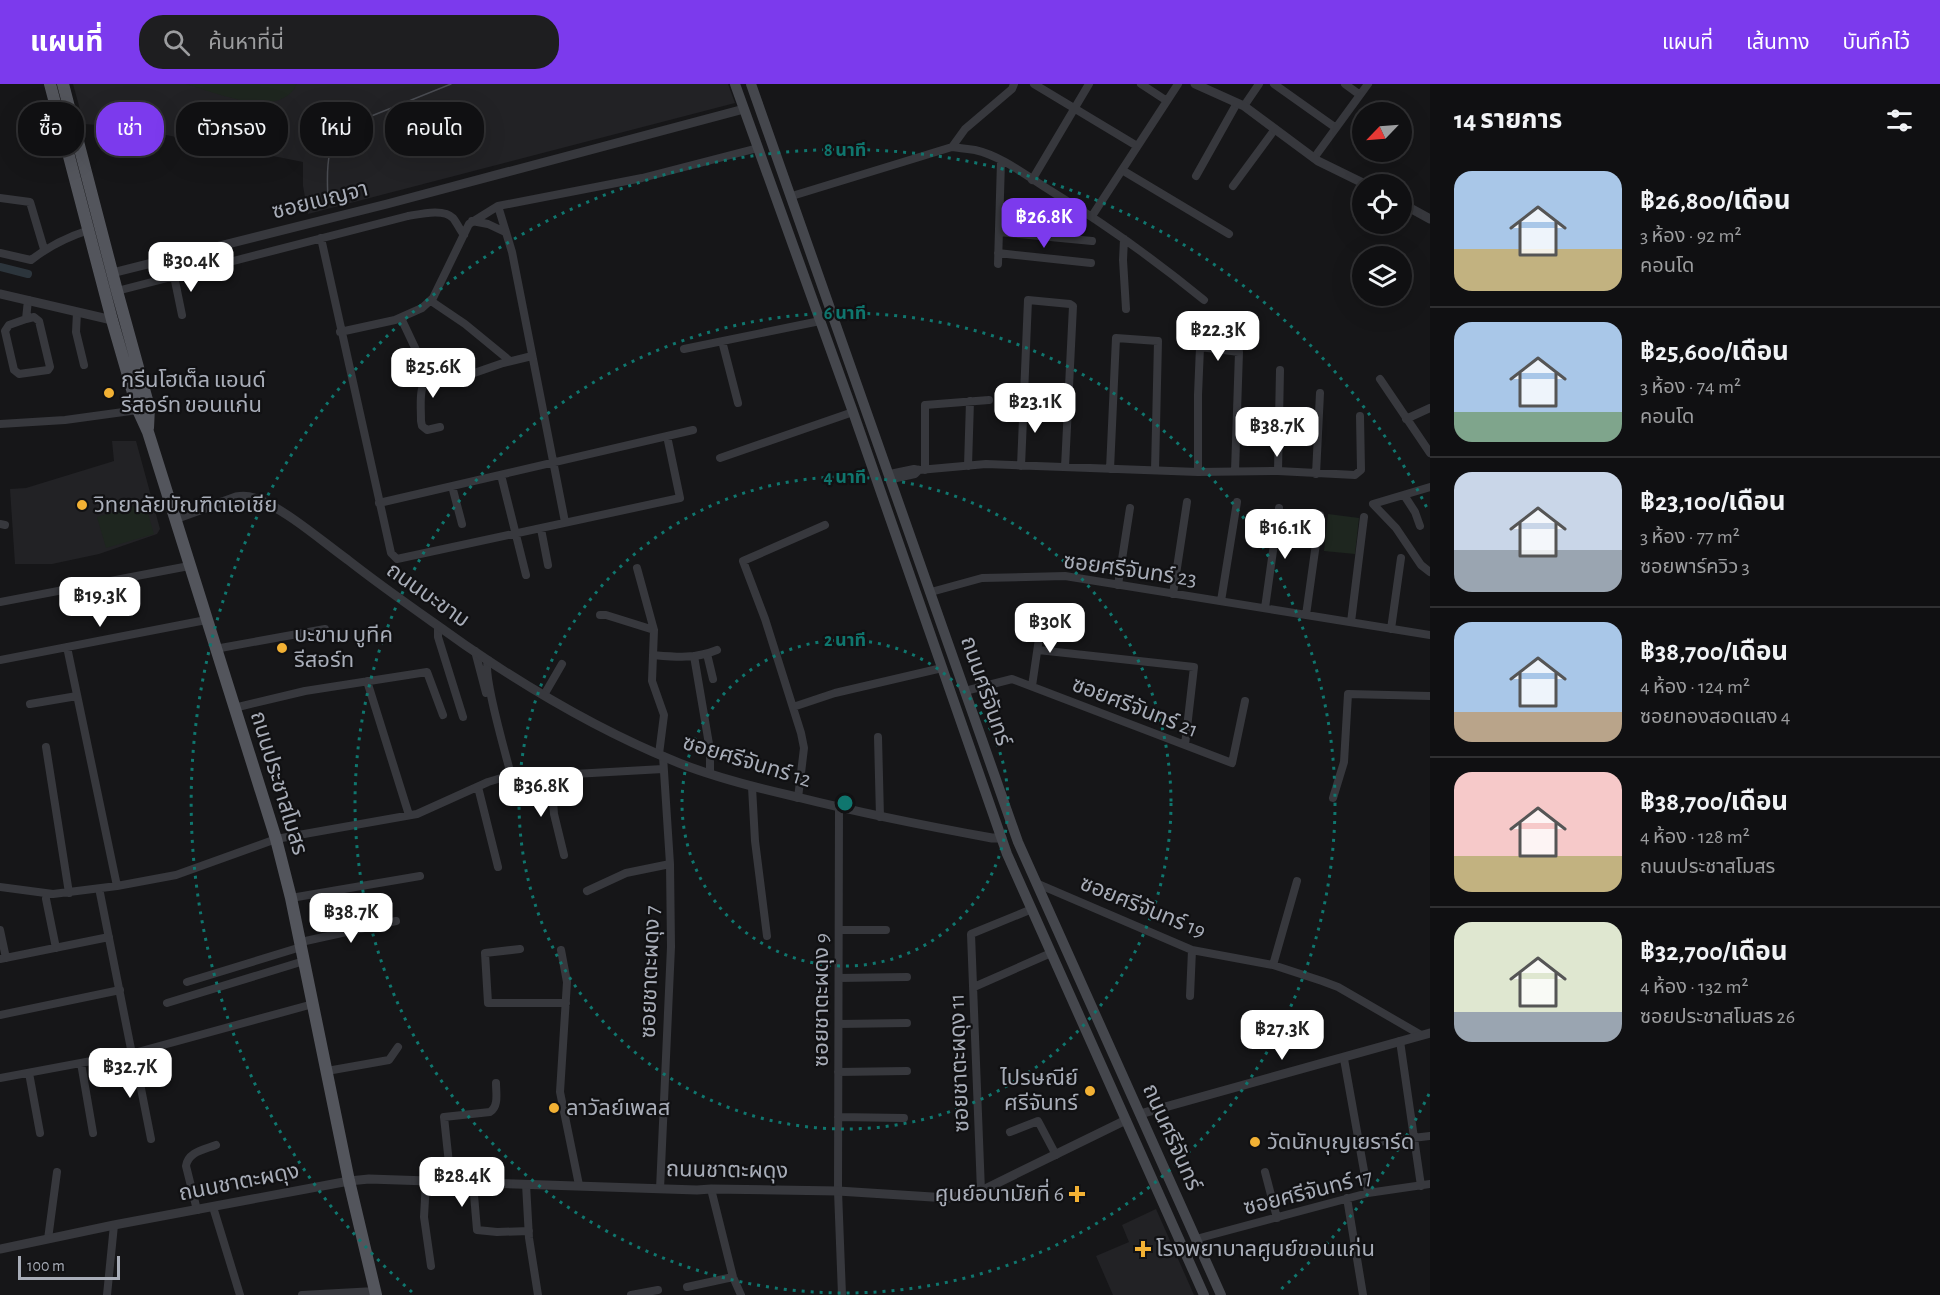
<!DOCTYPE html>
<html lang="th">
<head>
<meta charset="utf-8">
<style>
	:root { --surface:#101012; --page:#1e1e20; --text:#f1f3f6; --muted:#9c9d9f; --line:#303032; --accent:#7c3aed }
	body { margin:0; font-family:"Alegreya Sans","Noto Sans Thai",sans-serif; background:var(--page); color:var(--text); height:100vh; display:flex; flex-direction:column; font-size:22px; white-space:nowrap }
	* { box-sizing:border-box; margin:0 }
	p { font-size:20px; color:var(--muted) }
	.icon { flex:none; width:33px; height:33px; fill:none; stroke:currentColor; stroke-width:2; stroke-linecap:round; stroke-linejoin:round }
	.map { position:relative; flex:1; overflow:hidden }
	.side { display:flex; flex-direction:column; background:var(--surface); width:510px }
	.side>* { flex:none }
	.banner { position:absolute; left:18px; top:18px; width:570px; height:54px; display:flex; gap:12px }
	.needle { width:39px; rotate:245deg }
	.buttons { position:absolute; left:1352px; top:18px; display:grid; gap:12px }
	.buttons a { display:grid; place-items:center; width:60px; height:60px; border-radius:50%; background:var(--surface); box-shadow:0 6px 24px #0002,0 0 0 2px var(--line); font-size:30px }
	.scale { position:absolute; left:18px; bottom:15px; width:102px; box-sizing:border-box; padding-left:6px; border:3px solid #a8adb8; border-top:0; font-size:16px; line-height:21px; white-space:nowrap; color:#a8adb8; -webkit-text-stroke:4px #111113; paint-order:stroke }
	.price { position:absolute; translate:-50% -51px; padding:0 14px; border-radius:12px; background:#fff; color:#222; font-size:20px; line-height:39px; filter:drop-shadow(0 2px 3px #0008) }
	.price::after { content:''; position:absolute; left:50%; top:36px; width:18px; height:14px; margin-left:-9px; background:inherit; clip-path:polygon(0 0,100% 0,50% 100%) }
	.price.active { background:var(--accent); color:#fff }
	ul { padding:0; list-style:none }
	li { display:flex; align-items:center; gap:18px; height:150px; padding:0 24px }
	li+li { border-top:2px solid var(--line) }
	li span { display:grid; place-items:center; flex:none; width:168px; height:120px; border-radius:18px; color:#555 }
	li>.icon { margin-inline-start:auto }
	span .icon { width:72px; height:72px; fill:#fffc; stroke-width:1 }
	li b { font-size:26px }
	h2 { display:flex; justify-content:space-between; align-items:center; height:72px; padding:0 24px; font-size:26px }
	.chip { padding:0 21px; border-radius:24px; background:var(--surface); box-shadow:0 6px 24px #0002,0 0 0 2px var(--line); font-size:21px; line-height:54px }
	.chip.active { background:var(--accent); color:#fff }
	header { display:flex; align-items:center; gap:36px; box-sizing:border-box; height:84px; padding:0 30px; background:var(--accent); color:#fff }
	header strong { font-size:28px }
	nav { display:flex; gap:33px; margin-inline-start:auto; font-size:21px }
	.search { width:420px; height:54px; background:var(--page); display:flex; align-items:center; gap:15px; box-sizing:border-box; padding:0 21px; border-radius:24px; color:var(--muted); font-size:22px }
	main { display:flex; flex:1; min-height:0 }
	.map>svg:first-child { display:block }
	.built { fill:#222225 }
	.green { fill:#1e261f }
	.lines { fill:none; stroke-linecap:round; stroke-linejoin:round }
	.canal { stroke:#2c353c; stroke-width:8 }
	.minor { stroke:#37383d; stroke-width:8 }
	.tertiary { stroke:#37383d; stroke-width:9 }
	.secondary { stroke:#45474d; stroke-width:10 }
	.primary { stroke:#53555c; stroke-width:12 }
	.tram { stroke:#4a4c52; stroke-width:1.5 }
	.ring { fill:none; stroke:#0f766e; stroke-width:3; stroke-dasharray:3 6 }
	.poi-dot { fill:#f2b134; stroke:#111113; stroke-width:2 }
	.labels { text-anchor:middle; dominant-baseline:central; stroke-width:4.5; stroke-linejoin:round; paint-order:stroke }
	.street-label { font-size:22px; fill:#a8adb8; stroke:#111113 }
	.poi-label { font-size:22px; fill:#a8adb8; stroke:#111113; text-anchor:start }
	.centre { fill:#0f766e; stroke:#111113; stroke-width:3 }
	.ring-label { font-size:18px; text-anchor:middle; font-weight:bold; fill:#0f766e; stroke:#111113; stroke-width:4.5; stroke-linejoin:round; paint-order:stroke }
</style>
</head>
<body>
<header>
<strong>แผนที่</strong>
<div class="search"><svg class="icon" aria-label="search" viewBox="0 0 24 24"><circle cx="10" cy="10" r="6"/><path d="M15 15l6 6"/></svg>ค้นหาที่นี่</div>
<nav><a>แผนที่</a><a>เส้นทาง</a><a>บันทึกไว้</a></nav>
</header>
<main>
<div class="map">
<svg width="1430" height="1211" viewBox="0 0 1430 1211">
	<rect width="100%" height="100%" fill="#161618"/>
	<path class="built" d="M73,0H728L735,19L308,130L303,102V78L125,43L84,40Z
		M112,357H136L160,445L157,450L99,470L52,480H15L10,405L26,404L114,377Z
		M1156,1125L1194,1211H1113L1096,1172L1129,1158L1122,1141Z"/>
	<path class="green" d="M186,0H297C280,37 214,8 186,0Z
		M145,419L154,450L106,464L97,433Z
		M1328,430L1359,434L1355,470L1324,467Z"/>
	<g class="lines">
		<path class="canal" d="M0,183L28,190"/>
		<path class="minor" d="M1034,0L1137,62
			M1141,0L1167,17
			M1274,0L1336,44
			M1345,0L1360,11
			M1244,22L1259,0
			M952,63C959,64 967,65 975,66C1002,72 1028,93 1051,107C1105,140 1155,176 1204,216
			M1314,74L1368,0
			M1122,86L1229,150
			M1196,92L1237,19
			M1032,96L1089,0
			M1233,102L1275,45
			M792,112L952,63L965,45L1012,5L1014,0
			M0,114L30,118L44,165
			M498,122L512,168L565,438
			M1092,132L1178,0
			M472,137L488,140L505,148
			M999,148L1092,157
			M321,154L391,469L397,475L680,414L667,352
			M1124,155L1123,176L1126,225
			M0,169L31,176C49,162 67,153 89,146
			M998,169L1091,179
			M998,180L1001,77
			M174,192L182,231
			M117,207L408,132C420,130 444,124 453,134C457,139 460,146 464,151
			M431,217L465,240L510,277
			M77,228L76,248L84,281
			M401,234L417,268L430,288L440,296H454L503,279L532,272
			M26,235L9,241L5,247L14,286L19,290L48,286L50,283L39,237L34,233L26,235L28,216
			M340,248L395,236L422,224L433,214L469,140L498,122L642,94L758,64
			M722,257L738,319
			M684,265L820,237
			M430,288C418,303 421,319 421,337L422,342L427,346L440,343
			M1380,295L1430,369
			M1406,335L1430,324
			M0,340L65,336L138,326
			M720,374L853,328
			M968,382L970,317
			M1021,382L1028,216L1070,220L1073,222L1065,383
			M1110,385L1116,254L1158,257L1155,386
			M925,386V321L989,316
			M1278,387L1280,286
			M1198,388V311L1200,263L1239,268L1235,387
			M890,390L914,385L919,386L986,380L1198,388L1278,387L1355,391L1361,386L1360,332
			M1316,390L1320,309
			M501,391L526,491
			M892,395L915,390L919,386
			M452,402L462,440
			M1430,403L1373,420L1396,444L1421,481L1430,488
			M1404,411L1415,428L1420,442
			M379,419L693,346
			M0,440L5,441
			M541,445L548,481
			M637,484L654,546L652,597L664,631L659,670
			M1118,501L1130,424
			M931,508L982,494L1065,492L1430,551
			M1173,510L1187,418
			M1221,517L1237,418
			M0,518L189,482
			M1265,524L1279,424
			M600,531H606L654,546
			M1306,531L1320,431
			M1351,538L1364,433
			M438,542V553L463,633
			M1391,545L1401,474
			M67,563L117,802
			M215,565L325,545
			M1038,566L1194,583L1185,661
			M475,567L486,609
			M707,570L713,595
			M653,571C676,573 695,575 717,566
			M694,572L710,666V689
			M0,576L206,536
			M488,576C482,590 506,671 511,691
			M367,597L409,731
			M1032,602L1042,534
			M965,607L1012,595L1232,679L1245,617
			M544,611L562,580
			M30,620L77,612
			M793,623L835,609L942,584
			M234,624L305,607L427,588L443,631
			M878,653L880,733
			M46,663L69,809
			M551,691L554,730L564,771
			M478,703L498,783
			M752,703L755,757L767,852
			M798,714L804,664L801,649L765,535L743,477L825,441
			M1333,714L1344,678L1348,610L1430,612
			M839,725L838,1107L842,1211
			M1038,800L1192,866L1273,881L1322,897L1338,903L1421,951
			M0,803L53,810L117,802L176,791L276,755L417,730L488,698L511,691H556L663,685
			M587,807L626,789L670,780
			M100,809L132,970
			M291,814L420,792
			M46,815L56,864
			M0,846L6,874
			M840,846H886
			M301,858L396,837
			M520,865L485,869L488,919H566
			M561,866L567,898L560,1008L579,1101
			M0,875L109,853
			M1273,881L1297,797
			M839,894L907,893
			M187,898L301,863
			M974,903L1051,869
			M1190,912L1192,866
			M167,919L304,877
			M0,931L120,906
			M839,940L907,939
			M1400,957L1421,1102
			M134,969L151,1055
			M1344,975L1368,1109
			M81,979L93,1049
			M327,987L389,976L398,963
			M838,988L907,987
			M29,989L40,1049
			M0,994L134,969L313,920
			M838,1033L904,1034
			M1010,1048L1038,1037L1056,1071
			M1360,1060L1430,1052
			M1265,1088L1277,1134
			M426,1097L424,1133L431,1182
			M451,1098L444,1033L490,1028C499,1022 496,1009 496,999
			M473,1099L477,1146L497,1148L529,1147
			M526,1100L529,1154L538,1211
			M660,1105L671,863L670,780L663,672
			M711,1105L733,1193L741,1211
			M981,1107L971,850L1032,825
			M1347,1114L1363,1211
			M213,1123L240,1211
			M197,1126L186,1082C188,1068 203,1066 216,1061
			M48,1155L57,1088
			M1196,1155L1368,1109L1430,1100
			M687,1203L733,1193
			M107,1211L114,1141
			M302,1211L375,1207
			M631,1211L658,1206"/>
		<path class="tertiary" d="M1195,0L1244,22L1318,77L1365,100
			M1401,119L1430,135
			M112,189L387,120L744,25
			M0,210L112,236
			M175,435L236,413C245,411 254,413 262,417C290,429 323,458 348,476C386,506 426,533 465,561C532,607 604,649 679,679C717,694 757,704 797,713C861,729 926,742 992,754H1002
			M1140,1030L1430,949
			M0,1165L114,1141L349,1097L369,1095L697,1106L711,1105L838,1107L948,1114L981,1107L1126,1036"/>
		<path class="secondary" d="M735,0L853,328L1007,770L1204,1211
			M751,0L1018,758L1221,1211"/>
		<path class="primary" d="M50,0L112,236L138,326L148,348L276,755L291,814L349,1097L376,1211
			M63,0L117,207L149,323L148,344"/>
		<path class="tram" d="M328,117C327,86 323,56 354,39L451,0"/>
	</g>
	<g class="ring">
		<circle cx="845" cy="719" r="163"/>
		<circle cx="845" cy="719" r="326"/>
		<circle cx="845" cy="719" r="490"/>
		<path d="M1429 1010A653 653 0 0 1 1278 1208M412 1208A653 653 0 1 1 1429 428"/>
	</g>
	<g class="poi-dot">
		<circle cx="109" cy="309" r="6"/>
		<circle cx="82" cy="421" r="6"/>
		<circle cx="282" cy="564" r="6"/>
		<circle cx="1090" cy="1007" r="6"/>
		<circle cx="554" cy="1024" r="6"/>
		<circle cx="1255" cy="1058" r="6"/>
		<path d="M1074 1101h6v6h6v6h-6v6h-6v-6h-6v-6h6z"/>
		<path d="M1140 1156h6v6h6v6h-6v6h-6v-6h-6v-6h6z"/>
	</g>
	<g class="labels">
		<g class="street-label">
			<text transform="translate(320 116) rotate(-14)">ซอยเบญจา</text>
			<text transform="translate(1130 486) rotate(8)">ซอยศรีจันทร์ 23</text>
			<text transform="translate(428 511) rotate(35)">ถนนบะขาม</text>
			<text transform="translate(986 607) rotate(71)">ถนนศรีจันทร์</text>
			<text transform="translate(1135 623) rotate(21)">ซอยศรีจันทร์ 21</text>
			<text transform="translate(747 677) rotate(17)">ซอยศรีจันทร์ 12</text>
			<text transform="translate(279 699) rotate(73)">ถนนประชาสโมสร</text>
			<text transform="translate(1143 823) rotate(22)">ซอยศรีจันทร์ 19</text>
			<text transform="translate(650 888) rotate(-88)">ซอยชาตะผดุง 7</text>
			<text transform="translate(821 916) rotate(-90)">ซอยชาตะผดุง 9</text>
			<text transform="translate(959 979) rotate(-92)">ซอยชาตะผดุง 11</text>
			<text transform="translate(1172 1053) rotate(66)">ถนนศรีจันทร์</text>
			<text transform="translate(727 1086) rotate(1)">ถนนชาตะผดุง</text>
			<text transform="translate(239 1098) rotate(-11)">ถนนชาตะผดุง</text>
			<text transform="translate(1308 1108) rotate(-14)">ซอยศรีจันทร์ 17</text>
		</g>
		<g class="poi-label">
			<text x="121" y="296">กรีนโฮเต็ล แอนด์<tspan x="121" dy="25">รีสอร์ท ขอนแก่น</tspan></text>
			<text x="94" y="421">วิทยาลัยบัณฑิตเอเชีย</text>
			<text x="294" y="551">บะขาม บูทีค<tspan x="294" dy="25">รีสอร์ท</tspan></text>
			<text x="1078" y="994" text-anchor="end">ไปรษณีย์<tspan x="1078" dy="25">ศรีจันทร์</tspan></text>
			<text x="566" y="1024">ลาวัลย์เพลส</text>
			<text x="1267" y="1058">วัดนักบุญเยราร์ด</text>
			<text x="1064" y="1110" text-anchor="end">ศูนย์อนามัยที่ 6</text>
			<text x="1156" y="1165">โรงพยาบาลศูนย์ขอนแก่น</text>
		</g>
	</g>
	<circle cx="845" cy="719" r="9" class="centre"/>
	<g class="ring-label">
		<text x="845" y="72">8 นาที</text>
		<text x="845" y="235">6 นาที</text>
		<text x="845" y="399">4 นาที</text>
		<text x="845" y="562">2 นาที</text>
	</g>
</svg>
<div class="buttons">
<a><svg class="needle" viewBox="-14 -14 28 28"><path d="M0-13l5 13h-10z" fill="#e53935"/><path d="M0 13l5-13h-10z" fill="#9c9d9f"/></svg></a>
<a><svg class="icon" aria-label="locate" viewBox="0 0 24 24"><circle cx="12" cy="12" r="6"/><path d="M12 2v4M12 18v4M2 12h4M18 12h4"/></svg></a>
<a><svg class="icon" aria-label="layers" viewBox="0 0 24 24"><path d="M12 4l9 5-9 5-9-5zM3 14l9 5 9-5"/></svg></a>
</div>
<div class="scale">100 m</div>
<b class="price active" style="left:1044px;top:165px">฿26.8K</b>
<b class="price" style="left:191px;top:209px">฿30.4K</b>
<b class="price" style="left:1218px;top:278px">฿22.3K</b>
<b class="price" style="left:433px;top:315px">฿25.6K</b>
<b class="price" style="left:1035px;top:350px">฿23.1K</b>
<b class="price" style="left:1277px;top:374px">฿38.7K</b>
<b class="price" style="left:1285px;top:476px">฿16.1K</b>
<b class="price" style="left:100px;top:544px">฿19.3K</b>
<b class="price" style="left:1050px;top:570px">฿30K</b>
<b class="price" style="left:541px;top:734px">฿36.8K</b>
<b class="price" style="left:351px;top:860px">฿38.7K</b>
<b class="price" style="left:1282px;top:977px">฿27.3K</b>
<b class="price" style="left:130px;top:1015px">฿32.7K</b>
<b class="price" style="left:462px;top:1124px">฿28.4K</b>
<div class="banner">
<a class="chip">ซื้อ</a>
<a class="chip active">เช่า</a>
<a class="chip">ตัวกรอง</a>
<a class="chip">ใหม่</a>
<a class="chip">คอนโด</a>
</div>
</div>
<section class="side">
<h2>14 รายการ<svg class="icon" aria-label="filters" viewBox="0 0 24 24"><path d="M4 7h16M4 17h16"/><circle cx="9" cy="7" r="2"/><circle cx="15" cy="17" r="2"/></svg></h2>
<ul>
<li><span style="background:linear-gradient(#a9c7e8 65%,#c2b280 0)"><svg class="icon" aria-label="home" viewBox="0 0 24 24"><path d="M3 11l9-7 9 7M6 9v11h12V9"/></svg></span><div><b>฿26,800/เดือน</b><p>3 ห้อง · 92 m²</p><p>คอนโด</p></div></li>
<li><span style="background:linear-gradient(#a9c7e8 75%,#7fa58c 0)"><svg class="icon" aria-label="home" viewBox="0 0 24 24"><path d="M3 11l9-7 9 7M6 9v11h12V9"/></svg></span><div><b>฿25,600/เดือน</b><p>3 ห้อง · 74 m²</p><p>คอนโด</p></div></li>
<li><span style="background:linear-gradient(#c9d6e8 65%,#9aa5b1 0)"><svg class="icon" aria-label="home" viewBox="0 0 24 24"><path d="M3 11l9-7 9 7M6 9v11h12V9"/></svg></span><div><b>฿23,100/เดือน</b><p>3 ห้อง · 77 m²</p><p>ซอยพาร์ควิว 3</p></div></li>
<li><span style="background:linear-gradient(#a9c7e8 75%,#b9a48a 0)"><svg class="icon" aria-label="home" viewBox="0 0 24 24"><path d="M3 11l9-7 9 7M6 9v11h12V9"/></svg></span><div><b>฿38,700/เดือน</b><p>4 ห้อง · 124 m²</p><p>ซอยทองสอดแสง 4</p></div></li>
<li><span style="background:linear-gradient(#f6c9c9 70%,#c2b280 0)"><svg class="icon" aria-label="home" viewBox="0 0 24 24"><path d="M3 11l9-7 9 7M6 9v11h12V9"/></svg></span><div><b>฿38,700/เดือน</b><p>4 ห้อง · 128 m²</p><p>ถนนประชาสโมสร</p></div></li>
<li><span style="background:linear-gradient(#dfe7d0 75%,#9aa5b1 0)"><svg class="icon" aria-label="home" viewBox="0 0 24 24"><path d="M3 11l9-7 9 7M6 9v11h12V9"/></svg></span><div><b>฿32,700/เดือน</b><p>4 ห้อง · 132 m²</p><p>ซอยประชาสโมสร 26</p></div></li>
</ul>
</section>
</main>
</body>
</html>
